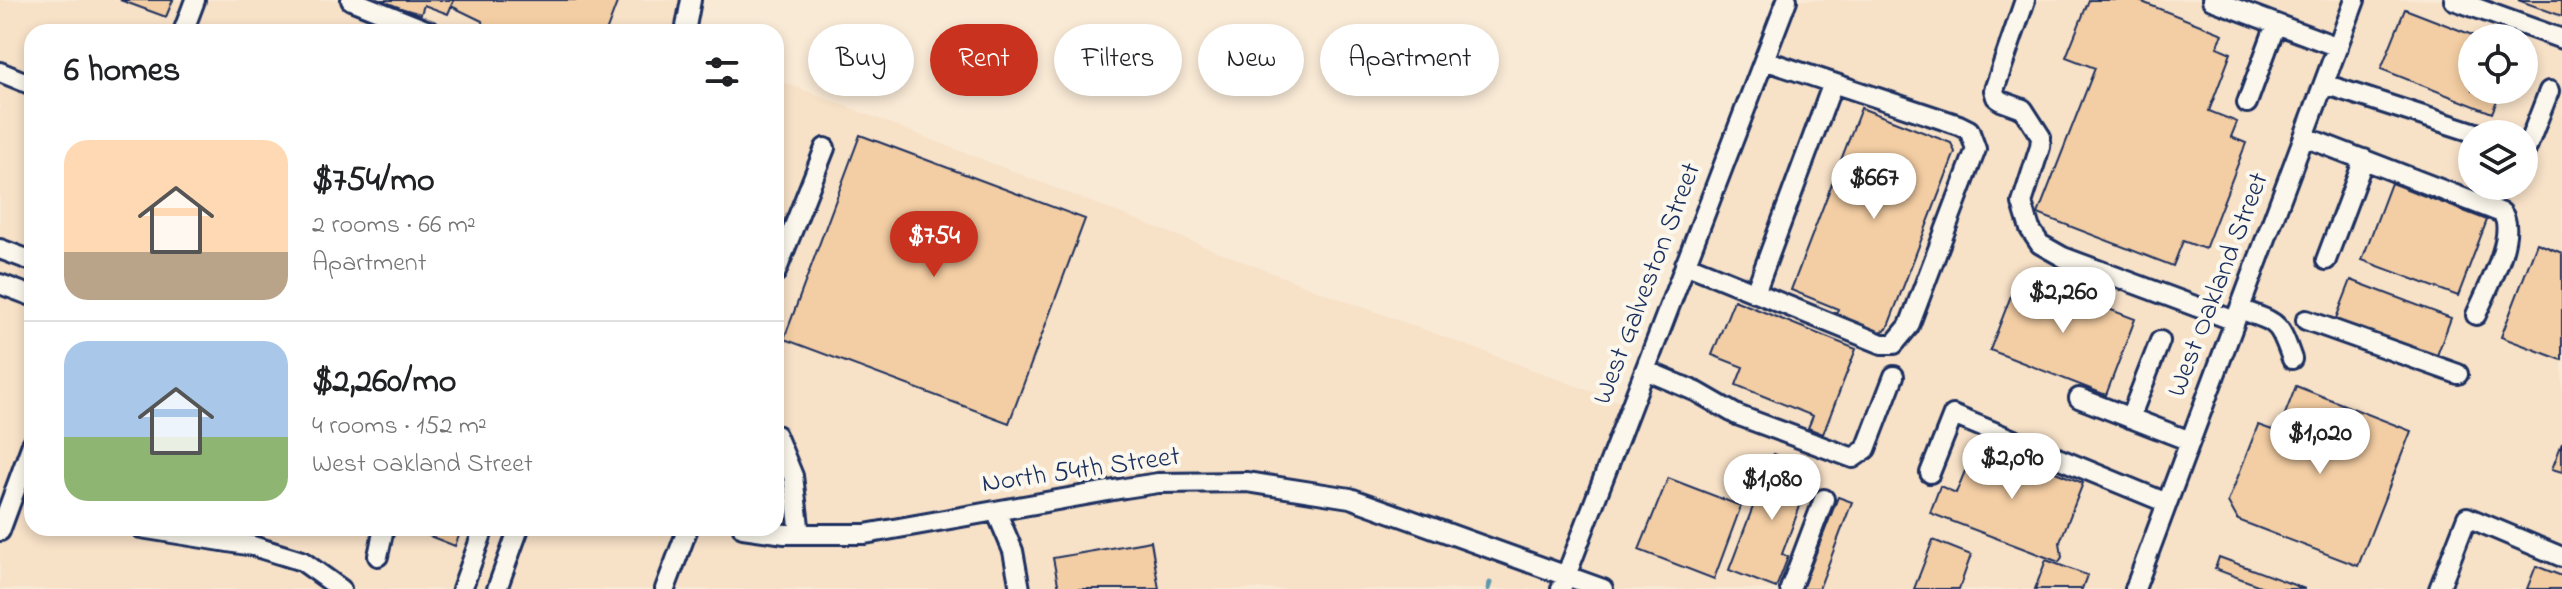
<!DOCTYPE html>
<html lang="en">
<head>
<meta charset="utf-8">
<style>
	:root { --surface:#fff; --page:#f2f2f2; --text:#202124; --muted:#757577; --line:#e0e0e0; --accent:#c8321e }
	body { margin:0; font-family:"Indie Flower",sans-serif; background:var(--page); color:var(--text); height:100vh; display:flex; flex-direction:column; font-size:30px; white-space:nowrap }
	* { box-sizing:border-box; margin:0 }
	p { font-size:26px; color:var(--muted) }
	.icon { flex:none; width:44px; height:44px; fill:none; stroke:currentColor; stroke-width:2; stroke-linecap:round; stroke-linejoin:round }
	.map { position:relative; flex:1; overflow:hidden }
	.details { position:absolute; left:24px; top:24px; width:760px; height:512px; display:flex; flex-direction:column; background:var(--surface); border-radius:24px; box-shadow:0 4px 12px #0003 }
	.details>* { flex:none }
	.banner { position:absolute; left:808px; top:24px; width:760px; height:72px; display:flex; gap:16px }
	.tools { position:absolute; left:2458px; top:24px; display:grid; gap:16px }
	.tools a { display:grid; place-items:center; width:80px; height:80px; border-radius:50%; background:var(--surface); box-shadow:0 4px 12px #0003; font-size:40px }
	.price { position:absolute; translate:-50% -68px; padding:0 18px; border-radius:28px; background:#fff; color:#222; font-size:26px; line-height:52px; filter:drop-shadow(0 2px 4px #0008) }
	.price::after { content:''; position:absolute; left:50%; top:48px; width:24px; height:18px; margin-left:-12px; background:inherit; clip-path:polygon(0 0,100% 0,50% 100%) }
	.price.on { background:var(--accent); color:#fff }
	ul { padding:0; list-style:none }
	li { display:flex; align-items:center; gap:24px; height:200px; padding:0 40px }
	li+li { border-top:2px solid var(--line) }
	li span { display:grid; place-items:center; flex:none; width:224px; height:160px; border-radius:24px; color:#555 }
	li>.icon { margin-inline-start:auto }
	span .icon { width:96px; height:96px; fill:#fffc; stroke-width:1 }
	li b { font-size:34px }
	h2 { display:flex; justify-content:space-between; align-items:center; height:96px; padding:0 40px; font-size:34px }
	.tag { padding:0 28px; border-radius:36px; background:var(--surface); box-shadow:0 4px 12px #0003; font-size:28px; line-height:72px }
	.tag.on { background:var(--accent); color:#fff }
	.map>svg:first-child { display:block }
	.built { fill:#f7e1c7; fill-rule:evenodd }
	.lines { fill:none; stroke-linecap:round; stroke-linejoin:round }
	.stream { stroke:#5f99ae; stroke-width:5 }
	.building { fill:#f3cda3; stroke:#1b2f5e; stroke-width:2 }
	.minor-casing { stroke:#1b2f5e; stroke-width:24 }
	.minor { stroke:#fbf7ec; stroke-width:18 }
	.labels { text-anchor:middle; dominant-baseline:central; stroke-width:8; stroke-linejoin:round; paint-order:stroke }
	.street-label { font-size:28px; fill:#1b2f5e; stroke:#fbf7ec }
</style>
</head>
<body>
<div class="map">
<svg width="2562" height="589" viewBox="0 0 2562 589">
	<rect width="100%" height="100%" fill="#f9ead6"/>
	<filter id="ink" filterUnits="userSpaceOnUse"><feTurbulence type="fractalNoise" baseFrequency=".0125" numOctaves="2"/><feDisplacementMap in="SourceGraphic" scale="16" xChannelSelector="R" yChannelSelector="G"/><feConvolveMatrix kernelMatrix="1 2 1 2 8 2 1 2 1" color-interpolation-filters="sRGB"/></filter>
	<g filter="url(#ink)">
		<path class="built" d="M0,0H691L685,32H32V528H776V79L1319,291L1631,406L1794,0H2562V589H1603L1566,575L1561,589H0ZM2472,38H2524V90H2472ZM2472,134H2524V186H2472Z"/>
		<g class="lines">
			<path class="stream" d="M1488,589L1490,583"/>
		</g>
		<path class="building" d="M120,0H173L166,17Z
			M372,0H454L448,14L424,5L421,14Z
			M454,0H618L606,32L512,30L485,32L482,21L451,6Z
			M2089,0H2137L2223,34L2217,47L2231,53L2209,111L2237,122L2231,137L2246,143L2205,249L2183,241L2173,266L2038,214L2095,68L2066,57Z
			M2518,0H2562V16Z
			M2405,9L2480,38H2472V90H2501L2492,113L2381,69Z
			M1861,108L1951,143L1955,152L1887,329L1876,334L1834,319L1838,309L1791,290Z
			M860,135L1085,219L1009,423L784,339Z
			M2391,183L2487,220L2458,296L2362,260Z
			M2537,243L2562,253V360L2501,337Z
			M2019,275L2135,319L2106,395L1990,350Z
			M2351,280L2451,318L2436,358L2335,321Z
			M1734,300L1856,349L1823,434L1808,428L1813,416L1736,385L1743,367L1712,355Z
			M2296,386L2411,431L2358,566L2238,520L2228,502L2258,425L2278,432Z
			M2562,443V472L2552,469Z
			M1985,444L2083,483L2060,542L2062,557L2059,562L1930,513L1940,486L1956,493L1974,449Z
			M1773,454L1814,469L1782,554L1788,557L1776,588L1729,570Z
			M1668,478L1741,506L1714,579L1639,550Z
			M1838,497L1852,502L1819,589H1802Z
			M409,528H462L455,546Z
			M1933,540L1971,555L1959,589H1914Z
			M1151,541L1159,589H1059L1053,558Z
			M2219,557L2305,589H2268L2215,569Z
			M2046,560L2087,575L2082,589H2035Z
			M2536,566L2562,576V589H2527Z"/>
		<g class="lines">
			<defs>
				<path id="minor" d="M351,0L431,32
					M2025,0L1994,90L1996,97L2001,101L2023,109L2041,137L2040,147L2022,203L2030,229L2040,244L2063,257L2235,321
					M2212,0L2338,47
					M2454,0L2562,39
					M183,32L195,0
					M685,32L691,0
					M0,72L32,85
					M2324,84L2479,134
					M2247,103L2276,24
					M2305,137L2502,213C2518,234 2486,291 2476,315
					M2524,149L2526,150L2549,91
					M0,249L32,261
					M2326,260L2364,159
					M1685,264L1882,344H1894L1909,326L1976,149L1969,130L1959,125L1764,60
					M776,272L825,148
					M0,284L32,296
					M1755,293L1833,83
					M2240,309C2278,324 2278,319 2292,359
					M2306,320L2458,374
					M1645,370L1697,392L1737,415L1853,458L1866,449L1894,376
					M2079,398L2190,441
					M2130,418L2160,341
					M776,435L793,476L800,534
					M1930,473L1953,415L2167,503
					M996,511L1013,551L1020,589
					M141,528L253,546L302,561L341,589
					M743,528L785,534H865L1125,488L1158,483L1247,482L1350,498L1603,589
					M0,531L32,444
					M378,556L384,528
					M462,589L484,528
					M497,589L519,528
					M665,589L688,528
					M1561,589L1787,0
					M1790,589L1824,499
					M2135,589L2355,0
					M2439,589L2467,517L2562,557"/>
			</defs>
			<use href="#minor" class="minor-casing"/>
			<use href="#minor" class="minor"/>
		</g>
	</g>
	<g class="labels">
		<g class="street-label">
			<text transform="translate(1648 284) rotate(-69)">West Galveston Street</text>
			<text transform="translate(2219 285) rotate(-69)">West Oakland Street</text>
			<text transform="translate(1081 471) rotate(-8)">North 54th Street</text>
		</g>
	</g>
</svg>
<div class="tools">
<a><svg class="icon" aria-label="locate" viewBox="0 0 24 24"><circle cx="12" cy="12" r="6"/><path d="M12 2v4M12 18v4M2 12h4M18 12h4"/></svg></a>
<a><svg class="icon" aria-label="layers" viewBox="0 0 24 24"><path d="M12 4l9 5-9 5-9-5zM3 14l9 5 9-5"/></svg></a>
</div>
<b class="price" style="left:1874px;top:221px">$667</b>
<b class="price on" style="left:934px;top:279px">$754</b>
<b class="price" style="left:2063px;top:335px">$2,260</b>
<b class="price" style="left:2320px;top:476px">$1,020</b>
<b class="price" style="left:2012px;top:501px">$2,090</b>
<b class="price" style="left:1772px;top:522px">$1,080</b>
<div class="banner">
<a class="tag">Buy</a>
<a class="tag on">Rent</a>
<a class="tag">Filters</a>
<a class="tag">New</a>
<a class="tag">Apartment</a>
</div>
<section class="details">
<h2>6 homes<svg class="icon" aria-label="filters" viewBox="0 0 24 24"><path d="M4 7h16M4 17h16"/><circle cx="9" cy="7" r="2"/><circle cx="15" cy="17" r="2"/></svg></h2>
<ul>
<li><span style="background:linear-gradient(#ffd9b3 70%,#b9a48a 0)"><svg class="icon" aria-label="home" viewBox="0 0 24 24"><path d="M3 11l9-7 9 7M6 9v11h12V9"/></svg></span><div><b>$754/mo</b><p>2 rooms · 66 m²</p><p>Apartment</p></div></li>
<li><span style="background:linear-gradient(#a9c7e8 60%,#8fb573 0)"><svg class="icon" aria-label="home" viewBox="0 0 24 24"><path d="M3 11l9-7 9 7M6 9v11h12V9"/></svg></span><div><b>$2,260/mo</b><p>4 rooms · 152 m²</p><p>West Oakland Street</p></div></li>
</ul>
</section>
</div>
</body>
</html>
